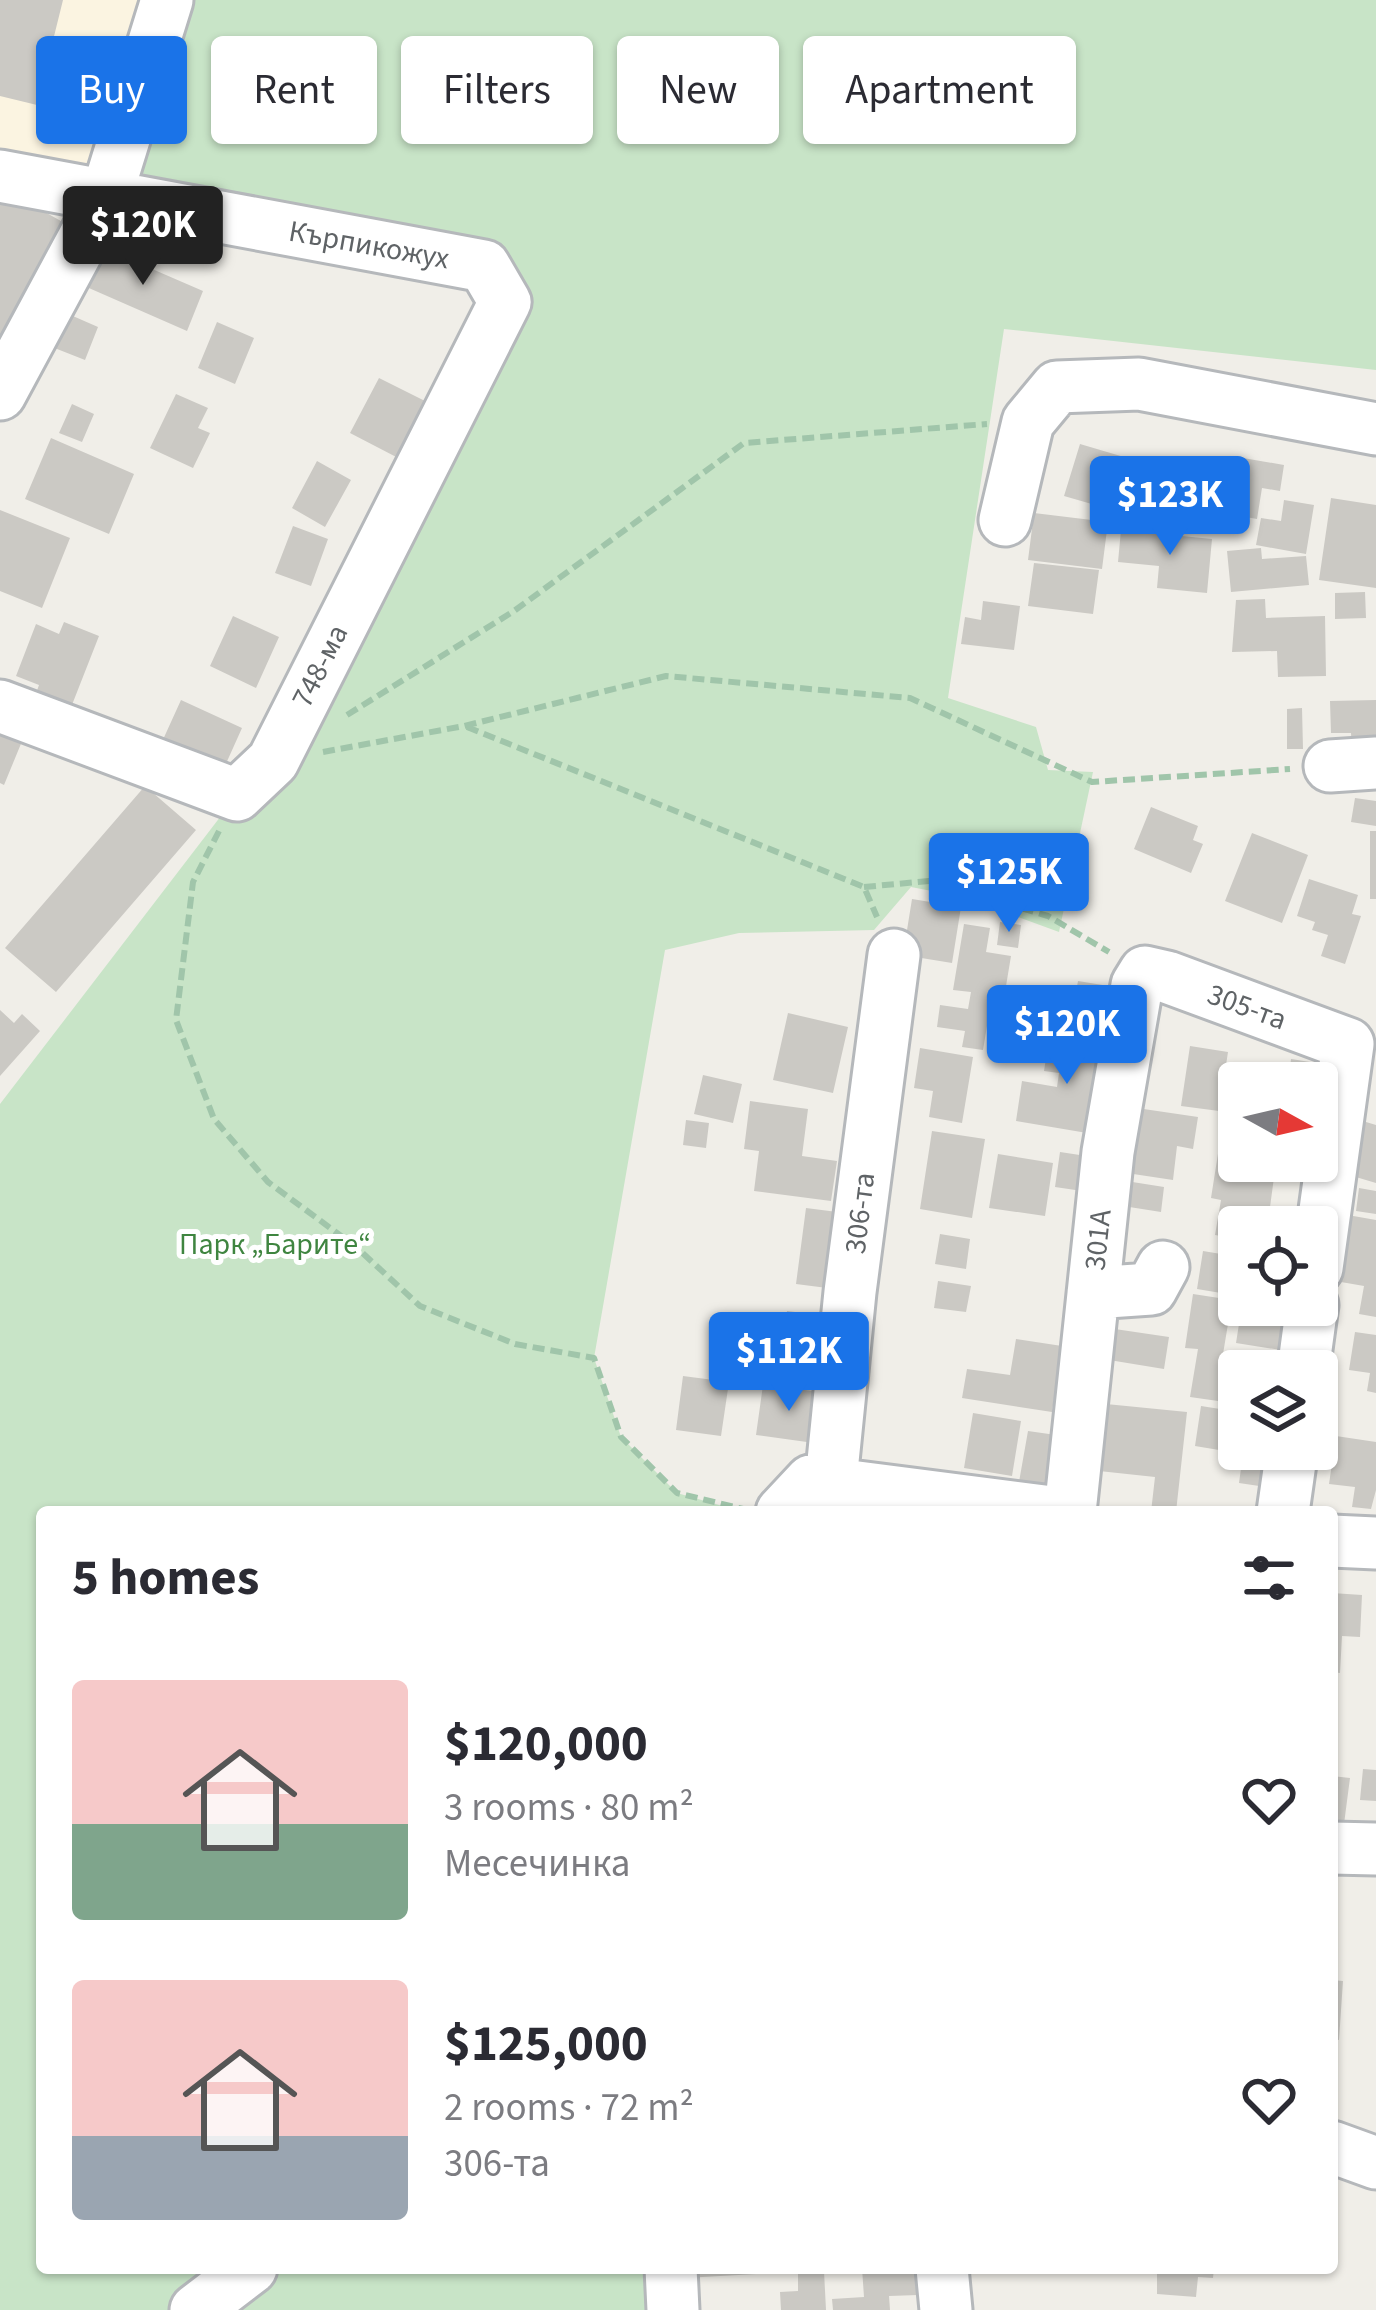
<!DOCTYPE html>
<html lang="en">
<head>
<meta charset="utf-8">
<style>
	:root { --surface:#fff; --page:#f2f2f3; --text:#2b2b33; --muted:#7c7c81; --accent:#1a73e8 }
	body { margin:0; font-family:"Source Sans 3",sans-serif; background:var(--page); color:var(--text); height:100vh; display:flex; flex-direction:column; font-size:45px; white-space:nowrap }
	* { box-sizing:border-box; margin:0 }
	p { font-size:39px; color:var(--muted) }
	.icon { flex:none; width:66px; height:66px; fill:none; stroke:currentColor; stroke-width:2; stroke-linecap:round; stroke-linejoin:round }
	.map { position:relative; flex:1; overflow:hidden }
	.details { position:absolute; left:36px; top:1506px; width:1302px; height:768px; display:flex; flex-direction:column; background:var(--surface); border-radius:12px; box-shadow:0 3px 9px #0004 }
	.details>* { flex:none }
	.top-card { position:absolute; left:36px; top:36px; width:1305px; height:108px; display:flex; gap:24px }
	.needle { width:78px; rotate:98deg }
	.tools { position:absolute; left:1218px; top:1062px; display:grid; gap:24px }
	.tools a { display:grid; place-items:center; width:120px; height:120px; border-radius:12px; background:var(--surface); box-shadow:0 3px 9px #0004; font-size:60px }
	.price { position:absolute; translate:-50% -102px; padding:0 27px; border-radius:12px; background:var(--accent); color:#fff; font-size:39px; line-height:78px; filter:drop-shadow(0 3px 6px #0008) }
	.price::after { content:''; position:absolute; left:50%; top:72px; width:36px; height:27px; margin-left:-18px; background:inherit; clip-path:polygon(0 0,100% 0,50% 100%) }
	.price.active { background:#222; color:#fff }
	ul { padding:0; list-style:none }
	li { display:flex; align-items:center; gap:36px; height:300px; padding:0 36px }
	li span { display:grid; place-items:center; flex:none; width:336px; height:240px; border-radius:12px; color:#555 }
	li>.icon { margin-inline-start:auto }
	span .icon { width:144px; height:144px; fill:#fffc; stroke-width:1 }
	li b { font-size:51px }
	h2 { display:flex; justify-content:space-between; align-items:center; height:144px; padding:0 36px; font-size:51px }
	.pill { padding:0 42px; border-radius:12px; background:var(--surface); box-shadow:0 3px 9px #0004; font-size:42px; line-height:108px }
	.pill.active { background:var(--accent); color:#fff }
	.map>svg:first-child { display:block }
	.commercial { fill:#fbf4e1 }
	.green { fill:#c8e4c7 }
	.building { fill:#cbc9c4 }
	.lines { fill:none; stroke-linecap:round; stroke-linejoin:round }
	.minor-casing { stroke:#b5b8bb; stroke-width:57 }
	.path { stroke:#a0c5aa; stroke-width:6; stroke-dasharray:12 6; stroke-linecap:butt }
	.minor { stroke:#fff; stroke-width:51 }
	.labels { text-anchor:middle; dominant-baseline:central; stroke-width:10; stroke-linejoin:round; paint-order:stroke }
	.street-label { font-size:30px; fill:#5f6366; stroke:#fff }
	.park-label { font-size:30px; fill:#3f8540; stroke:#fff }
</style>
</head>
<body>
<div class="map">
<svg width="1376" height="2310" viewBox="0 0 1376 2310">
	<rect width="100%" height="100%" fill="#f0eee8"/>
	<path class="commercial" d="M0,0H140L84,178L0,160Z"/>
	<path class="green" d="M167,0H1376V370L1004,329L948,698L1036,727L1048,770L1093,772L1059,932L963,897L911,887L874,930L739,933L665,950L594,1358L621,1437L677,1493L733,1509L783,1508L782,1512H42V2268H671L673,2310H0V1104L237,795L504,302L484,266L106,197Z"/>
	<path class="building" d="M0,0H63L37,105L0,96Z
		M0,198L27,202L68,225L0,348Z
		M99,246L203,291L187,331L82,285Z
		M66,313L98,327L85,360L52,347Z
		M217,322L254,338L235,384L198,368Z
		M379,378L431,404L402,460L350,433Z
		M176,394L208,408L198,428L210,433L193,468L150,448Z
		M72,404L94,414L82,442L59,433Z
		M51,438L134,474L109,534L25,499Z
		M1080,444L1124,457L1109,509L1064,496Z
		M1243,458L1284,465L1280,491L1262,488L1257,519L1234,515Z
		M1153,460L1234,474L1225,531L1144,517Z
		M317,461L351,480L325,527L292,508Z
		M1331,498L1376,505V588L1319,580Z
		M1284,500L1314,505L1306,554L1256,545L1261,518L1281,521Z
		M0,510L70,538L42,608L0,591Z
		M1034,513L1108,522L1102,569L1028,560Z
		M293,526L328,539L311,586L275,573Z
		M1121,530L1212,539L1207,593L1157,588L1159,566L1118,562Z
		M1261,548L1262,559L1306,556L1309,585L1231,592L1227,551Z
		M1034,563L1099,570L1093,614L1028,606Z
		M1365,592L1366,618L1335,619V593Z
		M1265,599L1266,618L1325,616L1326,676L1278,677L1277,651L1232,652L1236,600Z
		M983,601L1020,606L1014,650L961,644L965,617L981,620Z
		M233,616L279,637L256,688L210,666Z
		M64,622L99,636L68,715L33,702L39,685L16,676L36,624L59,634Z
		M181,700L242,728L220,777L161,744Z
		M1376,700V752L1352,753L1351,733H1331L1330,701Z
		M1302,708L1303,749H1287V709Z
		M0,724L25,734L4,785L0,783Z
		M145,786L196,830L56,992L5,948Z
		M1355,798L1376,801V826L1351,822Z
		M1151,807L1198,826L1193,840L1203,844L1191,873L1134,849Z
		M1370,831H1376V899H1370Z
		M1252,833L1308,855L1282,923L1225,901Z
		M1309,879L1358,895L1352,914L1361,916L1345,964L1321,956L1328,935L1312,930L1315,922L1297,916Z
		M912,899L961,907L952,963L903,955Z
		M1000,922L1021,925L1018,948L997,945Z
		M964,924L990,928L986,952L1011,956L1004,998L992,996L983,1050L962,1047L965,1031L937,1027L940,1005L968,1009L971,992L953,990Z
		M1078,981L1121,988L1114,1031L1070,1024Z
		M0,1010L14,1023L22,1014L40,1031L0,1076Z
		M788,1013L848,1027L833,1093L773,1080Z
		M1065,1033L1108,1040L1093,1134L1016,1121L1022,1081L1057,1087L1059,1073L1044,1071L1048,1045L1063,1047Z
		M1190,1046L1228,1052L1219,1111L1181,1106Z
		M920,1048L973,1057L962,1123L929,1117L933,1091L914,1088Z
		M1291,1059L1323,1064L1317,1083H1288Z
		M703,1075L742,1084L733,1123L694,1114Z
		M750,1101L808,1109L802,1156L837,1161L831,1201L754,1191L759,1151L744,1149Z
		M1130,1107L1198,1117L1193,1149L1177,1146L1173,1180L1120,1172Z
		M1356,1119L1376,1125V1183L1339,1172Z
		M686,1120L709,1123L706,1148L683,1145Z
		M932,1131L985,1139L972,1218L920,1209Z
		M1220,1141L1239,1143V1161H1268L1267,1168L1275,1170L1270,1207L1308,1213L1306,1227H1239V1239L1215,1235L1221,1200L1211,1198Z
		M1060,1152L1093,1157L1089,1192L1055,1187Z
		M998,1154L1053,1163L1045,1216L989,1208Z
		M1126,1181L1164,1187L1161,1212L1123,1206Z
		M1359,1188L1376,1191V1214L1356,1211Z
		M806,1208L845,1213L835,1289L796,1284Z
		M1342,1214L1376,1220V1317L1359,1314L1364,1286L1341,1282L1348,1235L1339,1234Z
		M940,1234L970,1239L966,1269L935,1264Z
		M1203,1251L1239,1257V1296L1197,1289Z
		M938,1281L971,1286L966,1312L934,1308Z
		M1193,1294L1232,1300L1223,1354L1239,1382V1404L1190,1397L1198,1349L1185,1348Z
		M1242,1305H1293L1287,1351L1236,1343Z
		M787,1311L827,1316L818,1379L779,1374Z
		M1108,1328L1169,1337L1164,1369L1103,1359Z
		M1355,1332L1376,1335V1393L1367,1391L1370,1373L1349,1370Z
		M1016,1339L1062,1346L1052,1412L962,1398L967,1369L1010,1375Z
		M683,1376L729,1382L721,1436L676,1430Z
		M763,1385L821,1392L814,1443L756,1435Z
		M1106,1404L1187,1412L1176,1512H1151L1155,1477L1099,1471Z
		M1201,1406L1239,1412V1449H1272L1266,1487L1239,1483L1243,1454L1195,1446Z
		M973,1413L1021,1421L1012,1476L964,1468Z
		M1028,1431L1070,1437L1057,1489L1019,1482Z
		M1336,1436L1376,1442V1490L1371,1509L1352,1507L1355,1487L1329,1484Z
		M1332,1593L1362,1595L1360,1637L1342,1636L1340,1673L1332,1672Z
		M1363,1769L1376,1770V1801L1360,1800Z
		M1332,1776L1350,1778L1344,1824L1332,1822Z
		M1332,1980L1343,1981L1339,2040L1332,2039Z
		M685,2268H756V2274L685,2278Z
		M862,2268H916L918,2295L889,2296L890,2310H833L832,2299L864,2297Z
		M1138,2268H1214L1213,2278L1198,2277L1196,2297L1157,2294V2274L1138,2273Z
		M824,2271L826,2310H781L780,2292L798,2291V2272Z"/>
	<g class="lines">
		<defs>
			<path id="minor" d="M0,176L484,266L505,302L273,761L237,795L0,706
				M0,394L106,197L167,0
				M1005,520L1028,422L1057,387L1139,384L1376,429
				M1330,766L1376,763
				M1093,1293L1151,1289L1163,1267
				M1303,1371L1312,1305
				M831,1481L850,1292L894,955
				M782,1512L811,1481L1052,1512
				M1070,1512L1108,1152L1137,985L1145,972L1167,977L1348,1044L1317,1268
				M1283,1512L1292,1449
				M1332,1541L1376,1543
				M1332,1848L1376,1849
				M1332,2147L1376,2163
				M671,2268L673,2310
				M942,2268L946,2310
				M196,2310L251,2268"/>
		</defs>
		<use href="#minor" class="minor-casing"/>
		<path class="path" d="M347,715L514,611L744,443L987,424
			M467,727L864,887L877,917
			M323,752L464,726L666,676L910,698L1092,782L1290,769
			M219,831L193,882L176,1020L214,1119L268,1182L356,1247L420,1306L515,1344L594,1358L621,1437L677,1493L743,1509
			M864,887L929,881L1048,916L1109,952"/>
		<use href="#minor" class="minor"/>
	</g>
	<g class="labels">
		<g class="street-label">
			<text transform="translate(369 245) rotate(10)">Кърпикожух</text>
			<text transform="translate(320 666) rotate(-63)">748-ма</text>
			<text transform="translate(1247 1007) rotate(20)">305-та</text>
			<text transform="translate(860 1213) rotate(-83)">306-та</text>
			<text transform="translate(1098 1240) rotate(-84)">301А</text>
		</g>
		<g class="park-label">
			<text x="275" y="1244">Парк „Барите“</text>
		</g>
	</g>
</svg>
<div class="tools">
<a><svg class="needle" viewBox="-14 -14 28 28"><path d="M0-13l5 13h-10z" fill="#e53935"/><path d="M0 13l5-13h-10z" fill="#7c7c81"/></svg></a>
<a><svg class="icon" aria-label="locate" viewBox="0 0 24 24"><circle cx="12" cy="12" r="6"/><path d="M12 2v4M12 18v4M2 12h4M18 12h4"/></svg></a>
<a><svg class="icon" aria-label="layers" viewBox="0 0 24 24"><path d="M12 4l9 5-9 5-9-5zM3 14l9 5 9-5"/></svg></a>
</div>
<b class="price active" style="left:143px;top:288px">$120K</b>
<b class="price" style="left:1170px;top:558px">$123K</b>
<b class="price" style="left:1009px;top:935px">$125K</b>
<b class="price" style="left:1067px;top:1087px">$120K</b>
<b class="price" style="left:789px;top:1414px">$112K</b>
<div class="top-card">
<a class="pill active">Buy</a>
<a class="pill">Rent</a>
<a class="pill">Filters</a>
<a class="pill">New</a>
<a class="pill">Apartment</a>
</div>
<section class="details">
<h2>5 homes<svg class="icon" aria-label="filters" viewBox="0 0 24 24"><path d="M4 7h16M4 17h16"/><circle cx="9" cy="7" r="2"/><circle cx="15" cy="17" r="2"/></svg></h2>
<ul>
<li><span style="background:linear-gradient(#f6c9c9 60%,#7fa58c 0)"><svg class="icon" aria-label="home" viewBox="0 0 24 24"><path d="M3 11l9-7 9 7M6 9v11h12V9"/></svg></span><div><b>$120,000</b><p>3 rooms · 80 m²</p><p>Месечинка</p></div><svg class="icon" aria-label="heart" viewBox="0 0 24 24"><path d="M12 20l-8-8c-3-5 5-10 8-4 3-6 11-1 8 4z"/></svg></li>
<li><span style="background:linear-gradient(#f6c9c9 65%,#9aa5b1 0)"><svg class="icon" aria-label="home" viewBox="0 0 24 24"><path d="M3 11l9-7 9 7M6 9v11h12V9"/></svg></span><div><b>$125,000</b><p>2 rooms · 72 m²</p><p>306-та</p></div><svg class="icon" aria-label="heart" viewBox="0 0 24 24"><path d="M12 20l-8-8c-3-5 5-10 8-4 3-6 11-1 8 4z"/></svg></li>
</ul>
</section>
</div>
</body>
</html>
